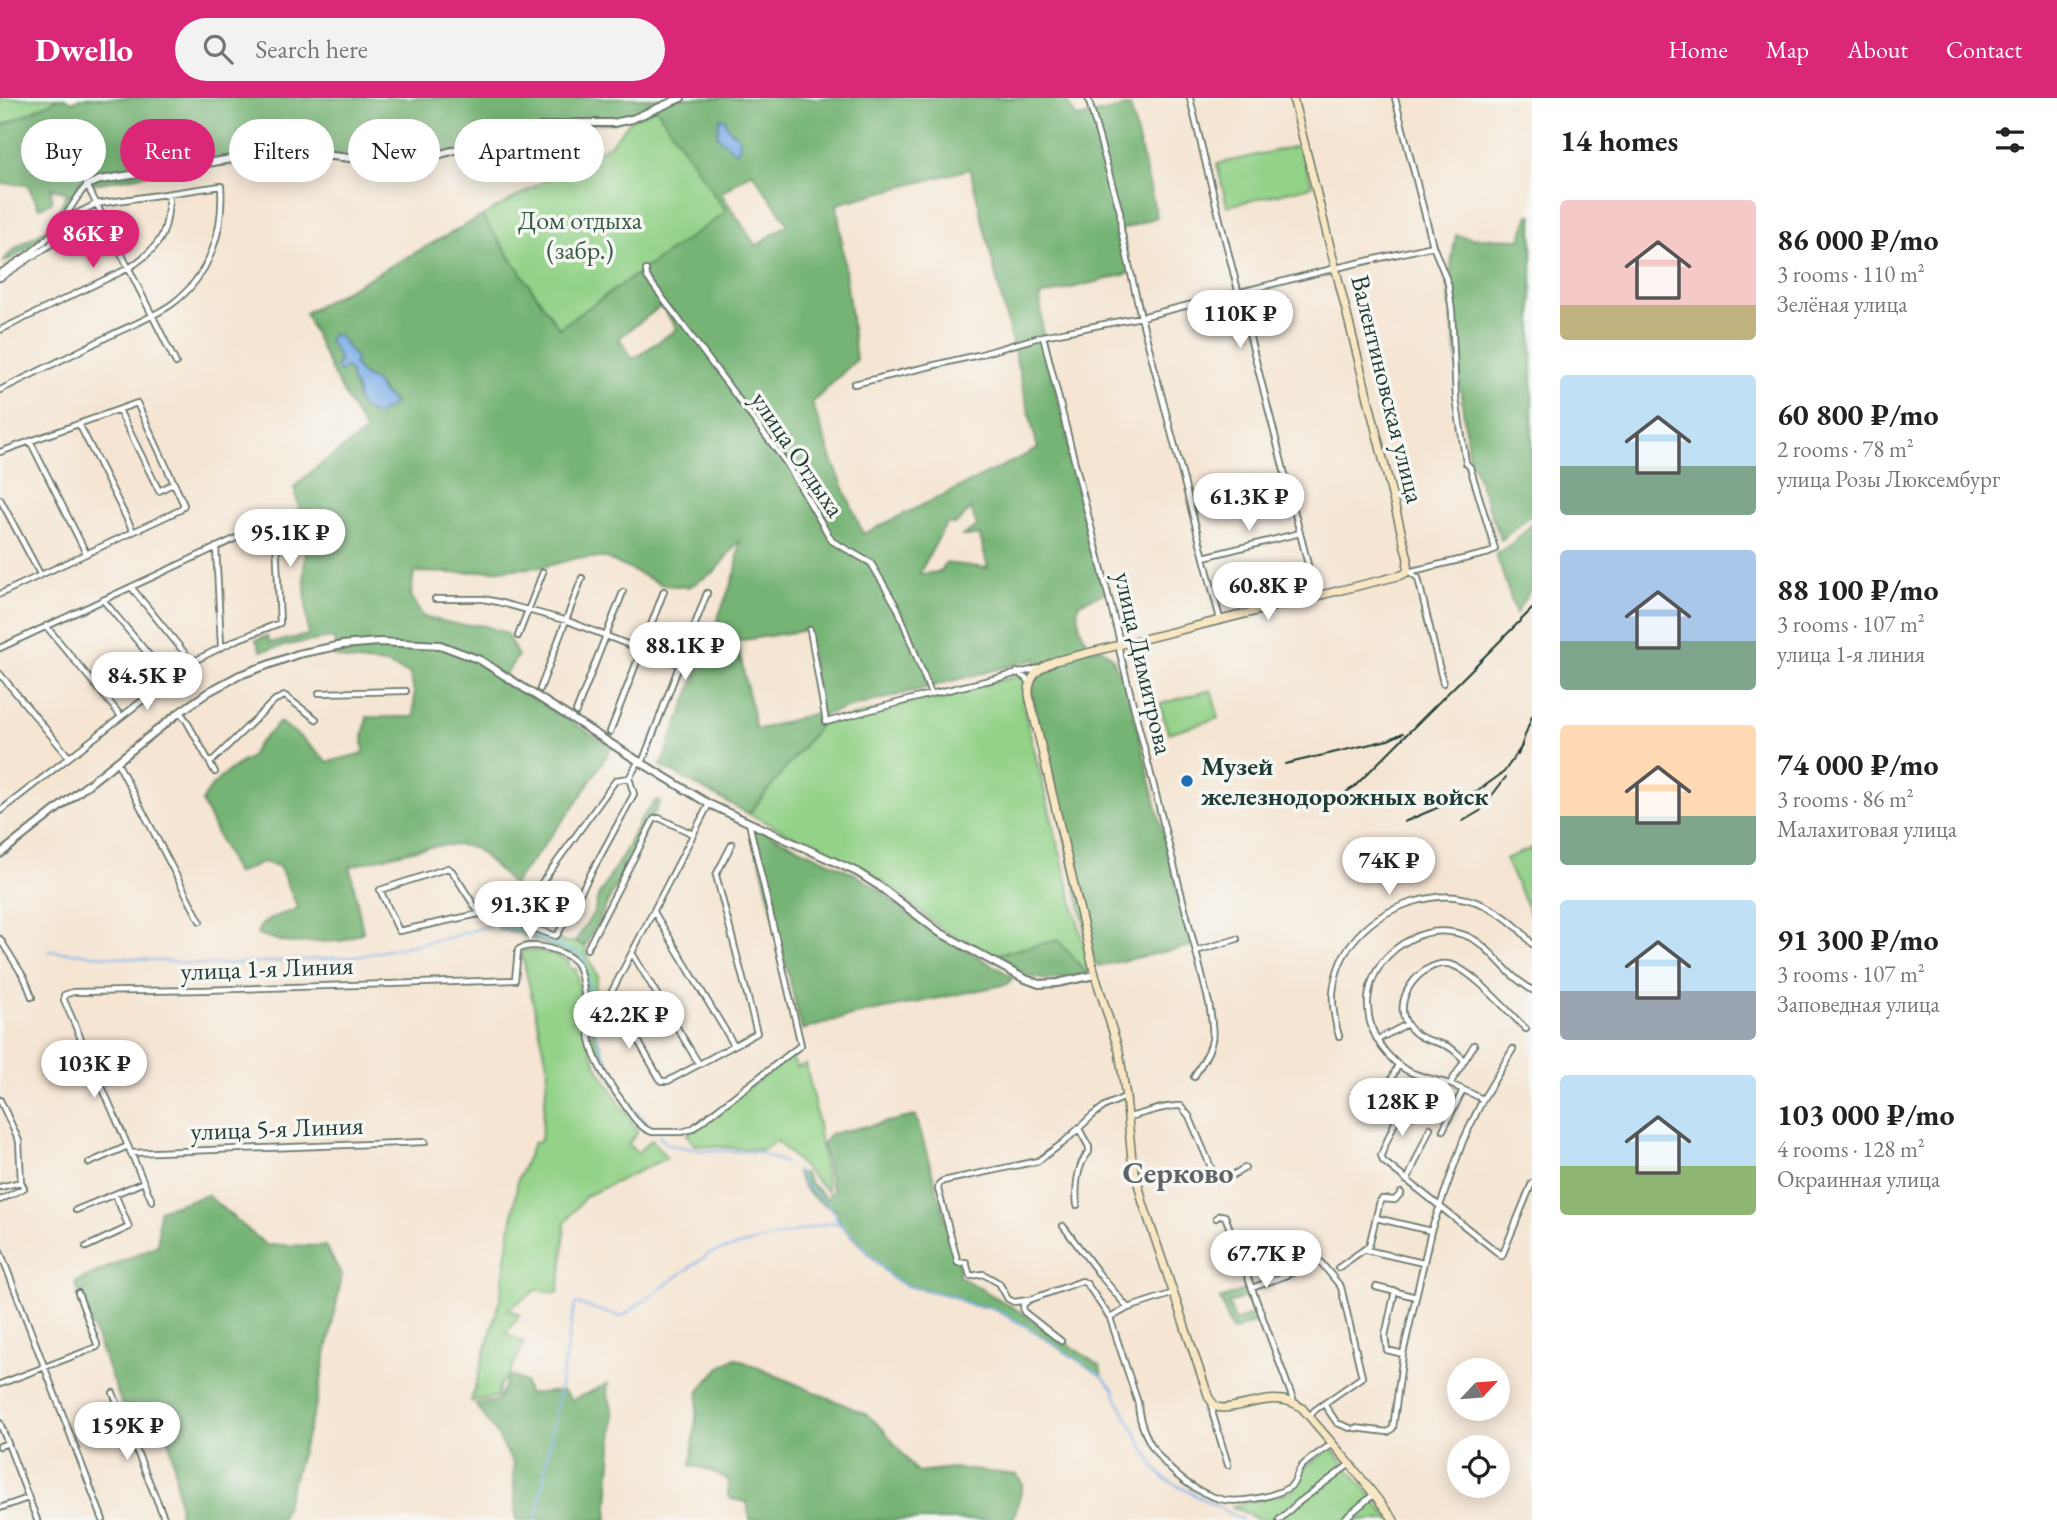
<!DOCTYPE html>
<html lang="en">
<head>
<meta charset="utf-8">
<style>
	:root { --surface:#fff; --page:#f2f2f2; --text:#222; --muted:#767676; --accent:#db2777 }
	body { margin:0; font-family:"EB Garamond",serif; background:var(--page); color:var(--text); height:100vh; display:flex; flex-direction:column; font-size:26px; white-space:nowrap }
	* { box-sizing:border-box; margin:0 }
	p { font-size:23px; color:var(--muted) }
	.icon { flex:none; width:38px; height:38px; fill:none; stroke:currentColor; stroke-width:2; stroke-linecap:round; stroke-linejoin:round }
	.map { position:relative; flex:1; overflow:hidden }
	.sheet { display:flex; flex-direction:column; background:var(--surface); width:525px }
	.sheet>* { flex:none }
	.banner { position:absolute; left:21px; top:21px; width:665px; height:63px; display:flex; gap:14px }
	.needle { width:46px; rotate:64deg }
	.fabs { position:absolute; left:1447px; top:1260px; display:grid; gap:14px }
	.fabs a { display:grid; place-items:center; width:63px; height:63px; border-radius:50%; background:var(--surface); box-shadow:0 4px 18px #0003; font-size:35px }
	.price { position:absolute; translate:-50% -60px; padding:0 16px; border-radius:24px; background:#fff; color:#222; font-size:23px; line-height:46px; filter:drop-shadow(0 2px 4px #0008) }
	.price::after { content:''; position:absolute; left:50%; top:42px; width:21px; height:16px; margin-left:-10px; background:inherit; clip-path:polygon(0 0,100% 0,50% 100%) }
	.price.active { background:var(--accent); color:#fff }
	ul { padding:0; list-style:none }
	li { display:flex; align-items:center; gap:21px; height:175px; padding:0 28px }
	li span { display:grid; place-items:center; flex:none; width:196px; height:140px; border-radius:7px; color:#555 }
	li>.icon { margin-inline-start:auto }
	span .icon { width:84px; height:84px; fill:#fffc; stroke-width:1 }
	li b { font-size:30px }
	h2 { display:flex; justify-content:space-between; align-items:center; height:84px; padding:0 28px; font-size:30px }
	.pill { padding:0 24px; border-radius:32px; background:var(--surface); box-shadow:0 4px 18px #0003; font-size:24px; line-height:63px }
	.pill.active { background:var(--accent); color:#fff }
	header { display:flex; align-items:center; gap:42px; box-sizing:border-box; height:98px; padding:0 35px; background:var(--accent); color:#fff }
	header strong { font-size:33px }
	nav { display:flex; gap:38px; margin-inline-start:auto; font-size:24px }
	.search { width:490px; height:63px; background:var(--page); display:flex; align-items:center; gap:18px; box-sizing:border-box; padding:0 24px; border-radius:38px; color:var(--muted); font-size:26px }
	main { display:flex; flex:1; min-height:0 }
	.map>svg:first-child { display:block }
	.green { fill:#93d288; stroke:#59885e; stroke-width:2 }
	.forest { fill:#76b474; stroke:#4a7854; stroke-width:2; fill-rule:evenodd }
	.water { fill:#7dafe9; stroke:#4e768e; stroke-width:2 }
	.lines { fill:none; stroke-linecap:round; stroke-linejoin:round }
	.stream { stroke:#7dafe9; stroke-width:2 }
	.minor-casing { stroke:#6a786b; stroke-width:8 }
	.tertiary-casing { stroke:#6a786b; stroke-width:10 }
	.secondary-casing { stroke:#6a786b; stroke-width:10 }
	.minor { stroke:#fff; stroke-width:4.5 }
	.tertiary { stroke:#fff; stroke-width:6 }
	.secondary { stroke:#f9e7c3; stroke-width:7 }
	.rail { stroke:#1f3d34; stroke-width:2 }
	.poi-dot { fill:#1f6fb2; stroke:#f6f6f2; stroke-width:2.5 }
	.labels { text-anchor:middle; dominant-baseline:central; stroke-width:7; stroke-linejoin:round; paint-order:stroke }
	.park-label { font-size:26px; fill:#365b45; stroke:#f6f6f2 }
	.street-label { font-size:26px; fill:#1f3d34; stroke:#f6f6f2 }
	.poi-label { font-size:26px; font-weight:bold; fill:#1f3d34; stroke:#f6f6f2; text-anchor:start }
	.quarter-label { font-size:30px; font-weight:bold; fill:#5f6468; stroke:#f6f6f2 }
</style>
</head>
<body>
<header>
<strong>Dwello</strong>
<div class="search"><svg class="icon" aria-label="search" viewBox="0 0 24 24"><circle cx="10" cy="10" r="6"/><path d="M15 15l6 6"/></svg>Search here</div>
<nav><a>Home</a><a>Map</a><a>About</a><a>Contact</a></nav>
</header>
<main>
<div class="map">
<svg width="1532" height="1422" viewBox="0 0 1532 1422">
	<rect width="100%" height="100%" fill="#f6f6f2"/>
	<filter id="ink" filterUnits="userSpaceOnUse"><feTurbulence type="fractalNoise" baseFrequency=".0143" numOctaves="2"/><feDisplacementMap in="SourceGraphic" scale="14" xChannelSelector="R" yChannelSelector="G"/><feConvolveMatrix kernelMatrix="1 2 1 2 8 2 1 2 1" color-interpolation-filters="sRGB"/></filter>
	<filter id="wash" filterUnits="userSpaceOnUse"><feTurbulence type="fractalNoise" baseFrequency=".00686" numOctaves="4" result="noise"/><feDisplacementMap in="SourceGraphic" scale="28" xChannelSelector="R" yChannelSelector="G"/><feGaussianBlur stdDeviation="1.57" result="paint"/><feColorMatrix in="noise" values="0 0 0 0 0 0 0 0 0 0 0 0 0 0 0 0 0 1.4 0 .05"/><feComposite in="paint" operator="in"/></filter>
	<g filter="url(#wash)">
		<rect width="100%" height="100%" fill="#f5e5d2"/>
		<path class="green" d="M0,0H60L0,29Z
			M657,10L727,115L559,231L482,118L611,46L632,21Z
			M1301,47L1312,88L1227,108L1217,66Z
			M1019,578L1025,582L1023,608L1090,872L1087,876L1057,842L990,858L943,832L881,782L749,716L821,626Z
			M1211,592L1219,620L1168,635L1160,606Z
			M1532,750V819L1505,761Z
			M502,822L528,828L562,844H575L585,848L587,857L598,879C581,930 605,953 622,998C611,979 597,959 592,937C586,912 589,885 578,861L522,836L499,831Z
			M521,852L542,853L569,863V868L572,871H576L588,945L598,970L638,1034L628,1046L637,1055L652,1042L667,1060L586,1098L571,1117L565,1125L563,1161L558,1195L536,1192L508,1211L520,1217L506,1235L524,1245L509,1277L500,1286L497,1299L471,1303L500,1202L518,1081L534,1044L538,1045L541,1041L548,969Z
			M791,958L797,970L806,966L816,1013L828,1094L776,1042L764,1052L694,1047L687,1036Z
			M1331,1350L1391,1422H1259L1232,1408L1293,1393L1303,1370Z"/>
		<path class="forest" d="M60,0H65L72,4L81,0H1065L1077,20L1130,8L1157,119L1121,132L1131,175L1040,198L1043,238L1065,329L1081,414L1104,495L1079,505C1073,518 1084,541 1092,552L1101,550L1112,559L1118,573L1124,577L1191,848L1099,868L1092,863L1053,686L1054,680L1033,606L1031,583L1042,568L1036,561L825,616L821,626L749,716L661,668L736,473L740,442L714,474L689,489L663,487L606,460H577L543,469L456,475L414,474L411,497L423,519L460,527H482L506,535L518,558L502,581L612,649L575,707L513,787C504,779 482,753 473,750C444,739 379,761 350,769L363,834L342,843L288,845L257,836C260,819 285,817 298,810L279,768L262,764L236,776L202,704C208,687 234,667 250,660L257,647L280,624L299,638L328,664L364,655L363,640L367,619H414V594L410,576L386,566L347,562L334,558L338,552L333,540L298,545L261,553L256,542L267,538L270,545L308,537L304,471L307,443L294,389L318,368L366,334L334,278L305,215L482,118L559,230L726,114L656,10L613,25L555,27L404,66L276,54L87,87L81,82L74,97L51,90L52,104L39,110L28,87L0,85V29ZM970,71L1038,351L863,436L833,364L812,305L856,262L837,106ZM752,74L788,126L756,148L721,95ZM661,208L677,231L633,261L619,240ZM339,238L356,261L354,266C361,277 363,276 373,282C376,284 388,300 394,305L376,318L357,303C358,290 351,286 351,274L337,264L340,262ZM971,411L977,428L962,438H980L988,470L945,465L941,474L919,476L946,426H956ZM807,532L820,614L756,632L737,543Z
			M67,97H72V100C56,129 34,150 4,164C9,151 28,143 39,136C52,127 60,113 65,98Z
			M1529,117H1532V416L1501,442L1474,369L1469,363L1449,195L1452,159L1456,137L1470,140L1520,141Z
			M1532,426V488L1516,516L1496,456L1514,444Z
			M656,702L660,704L585,848L575,844L594,814L598,799L628,748L640,722Z
			M754,729L855,776L878,791L918,824L1013,879L1008,886L851,918L802,932L753,734Z
			M1058,842L1087,876L1048,882L1028,878L990,858Z
			M916,1018L958,1165L959,1178L1014,1210L1100,1268L1102,1278L1024,1227L990,1209L973,1208L951,1198L907,1188L893,1181L841,1127L836,1112C818,1105 803,1094 797,1075H804L809,1084L827,1101L833,1092C827,1077 828,1062 822,1047L830,1036Z
			M207,1097L266,1147L325,1148L342,1177L316,1307L281,1422H177L180,1415L174,1366L166,1328L152,1315L122,1307L75,1184L158,1147L159,1112Z
			M1249,1190L1261,1222L1232,1233L1220,1201ZM1246,1199L1253,1216L1235,1223L1229,1205Z
			M735,1260L866,1316L882,1330L917,1374L952,1370L1017,1377L1023,1387L1013,1422H799L798,1420L750,1422L747,1404L731,1401L728,1397V1381L703,1370L691,1368L699,1293L719,1270Z
			M509,1277L525,1284L528,1296L563,1293L572,1302L608,1286L607,1294L614,1316L607,1422H516L513,1365L494,1332L475,1306L498,1303Z"/>
		<path class="water" d="M720,20L725,21L728,30L738,38L740,47L737,54L732,51L717,38Z
			M332,236L339,238L356,261L354,266L363,278L375,283L381,293L394,306L376,318L362,310L357,303L358,293L351,281V274L346,269L340,275L336,269L340,262L329,242Z"/>
		<g class="lines">
			<path class="stream" d="M49,853L208,867L355,859L451,839L491,827L518,833L584,858L597,939L623,999L652,1031
				M659,1038L667,1046L697,1052L758,1054L785,1065
				M797,1072L805,1088L827,1105L841,1127
				M536,1422L575,1205L621,1219L710,1155L833,1124L841,1127L851,1136L893,1181L907,1188L951,1198L973,1208L990,1209L1024,1227L1102,1278L1114,1291L1117,1301L1155,1370L1165,1381L1242,1422"/>
		</g>
	</g>
	<g filter="url(#ink)">
		<g class="lines">
			<defs>
				<path id="minor" d="M1088,0L1120,114L1121,132L1141,219L1220,521
					M1190,0L1207,71L1316,498
					M1395,0L1433,148L1448,185L1452,213L1456,301L1466,365L1470,369L1495,451L1489,455L1408,474
					M646,172L647,179L787,366L832,443L871,465L898,511L931,596
					M0,175C19,163 39,151 54,133C67,119 74,101 87,87L176,265
					M0,180L50,147L72,118L96,106L221,88C224,133 210,178 172,206C152,220 127,229 105,240C70,258 35,275 0,292
					M0,232L129,170C162,148 168,135 169,96
					M1043,238L1119,540V551L1209,905C1216,946 1214,944 1194,979
					M854,286L978,257L1043,238L1141,219L1336,170L1433,148
					M119,312L159,393L174,385
					M79,326L133,433
					M30,343L86,455
					M0,354L137,305L184,407L180,412L0,496
					M0,401L40,476
					M216,449L221,548
					M1204,459L1300,435
					M1411,475L1418,480L1443,585
					M131,489L192,564
					M435,501H483L498,504L568,523L678,566
					M103,502L169,581
					M46,528L121,618
					M810,532L826,624L931,596L1040,570
					M518,538L543,474
					M0,550L275,422L280,525L236,542L192,564L0,713
					M1017,574L1029,583
					M0,576L69,659
					M540,591L582,480
					M319,595L406,593
					M180,614L186,622L215,674
					M576,614L623,494
					M610,634L664,493
					M117,664L200,823
					M210,665L275,602L285,598L316,621
					M642,665L707,495
					M629,680L639,663
					M709,706L611,895L661,983H668L757,935L716,777L732,746
					M654,814L734,947
					M479,815L452,773L448,770L380,792L399,833L493,813L506,821L556,838L558,836L634,696L629,680
					M514,823L616,682L629,680
					M0,841L25,881L32,899
					M587,851L654,721L659,720L693,736
					M1196,853L1237,841
					M632,855L699,966
					M1339,938C1335,924 1332,910 1333,895C1337,849 1370,817 1413,804C1427,800 1441,797 1456,799C1486,803 1514,822 1532,846
					M1377,942L1407,926
					M1464,962C1459,957 1454,951 1447,948C1433,942 1421,943 1410,930C1388,905 1420,863 1448,866C1470,869 1509,915 1526,931
					M1450,986L1474,947
					M1483,1001C1472,996 1461,990 1449,986C1431,980 1410,978 1395,964C1353,926 1361,866 1411,841C1426,833 1440,831 1457,835C1482,840 1494,860 1511,876C1517,882 1525,887 1532,892
					M0,1002L19,1043L21,1084L0,1089
					M1381,1004L1398,967
					M1398,1017L1381,1057L1383,1063L1502,1158L1532,1085
					M1412,1018L1427,980
					M1128,1019C1146,1016 1162,1007 1181,1008L1189,1018L1216,1081L1222,1083L1245,1070
					M1443,1032L1463,992
					M131,1055L425,1044
					M89,1065L128,1048
					M1407,1083L1430,1030
					M0,1102L24,1090L21,1084
					M152,1103L64,902V897L73,894L203,892L515,882L518,852C530,842 569,853 577,866C584,876 587,925 590,941C594,964 608,984 622,1003C630,1015 638,1029 652,1034H682L692,1031L801,947L749,725
					M1077,1107C1075,1089 1077,1067 1089,1054V1049L1079,1031
					M76,1112L144,1084
					M1216,1120L1220,1117L1225,1118L1294,1304
					M1376,1120L1431,1133
					M1063,1128L1100,1177L1128,1210
					M86,1149L129,1129L115,1096
					M1366,1152L1423,1165
					M0,1153L103,1422
					M1338,1170L1369,1148L1380,1103L1382,1101L1395,1102L1401,1095
					M1376,1189L1416,1199
					M1252,1190L1292,1175L1318,1161L1341,1189L1362,1279L1315,1312L1310,1318
					M1395,1193L1385,1238L1387,1252L1403,1256
					M1029,1202L1014,1204L1008,1201L999,1185L983,1176L970,1178L966,1164L958,1165L938,1091L939,1086L943,1083L1038,1063L1063,1045L1093,1017L1105,1008L1125,999
					M1110,1220L1128,1210L1174,1195
					M1061,1243L1024,1214L1023,1207L1029,1202L1082,1183L1087,1186L1110,1220L1138,1305C1140,1348 1179,1389 1220,1401C1238,1406 1272,1399 1288,1390C1297,1386 1295,1375 1302,1368C1310,1360 1322,1353 1332,1346
					M0,1286L97,1249V1246L78,1195
					M113,1295L165,1422
					M1212,1306L1213,1317L1228,1367
					M1324,1306L1337,1325L1350,1330
					M0,1325L37,1422
					M1355,1330L1388,1334L1393,1330L1403,1256L1431,1133L1463,1043L1483,1001L1513,951
					M0,1348L8,1345
					M0,1410L28,1400
					M1279,1422L1299,1404L1350,1366
					M1343,1422L1373,1397"/>
				<path id="tertiary" d="M87,87L100,82L276,54L305,55L404,66L540,29L579,25H613L632,21L681,0
					M0,756L180,614L210,593L240,577L298,556L342,547L379,544L440,547L480,562L632,659L709,706L857,774L879,788L939,834L1023,880L1039,886L1057,885L1095,877"/>
				<path id="secondary" d="M1293,0L1408,461L1407,474L1402,477L1055,563C1039,570 1028,578 1029,597L1095,877L1119,953L1126,999L1132,1062L1143,1105L1209,1300L1216,1309L1223,1310C1250,1308 1278,1292 1302,1310L1350,1366L1394,1422"/>
			</defs>
			<use href="#minor" class="minor-casing"/>
			<use href="#tertiary" class="tertiary-casing"/>
			<use href="#secondary" class="secondary-casing"/>
			<use href="#minor" class="minor"/>
			<use href="#tertiary" class="tertiary"/>
			<use href="#secondary" class="secondary"/>
			<path class="rail" d="M1518,657L1532,618
				M1285,666L1388,642L1403,635
				M1326,707L1354,689L1532,511
				M1463,723L1480,713L1506,679
				M1404,724L1479,692L1504,674L1522,648"/>
		</g>
	</g>
	<circle class="poi-dot" cx="1187" cy="683" r="7"/>
	<g class="labels">
		<g class="park-label">
			<text x="580" y="122">Дом отдыха<tspan x="580" dy="30">(забр.)</tspan></text>
		</g>
		<g class="street-label">
			<text transform="translate(1388 291) rotate(76)">Валентиновская улица</text>
			<text transform="translate(798 356) rotate(56)">улица Отдыха</text>
			<text transform="translate(1144 565) rotate(77)">улица Димитрова</text>
			<text transform="translate(267 870) rotate(-2)">улица 1-я Линия</text>
			<text transform="translate(277 1030) rotate(-2)">улица 5-я Линия</text>
		</g>
		<g class="poi-label">
			<text x="1201" y="668">Музей<tspan x="1201" dy="30">железнодорожных войск</tspan></text>
		</g>
		<g class="quarter-label">
			<text x="1178" y="1074">Серково</text>
		</g>
	</g>
</svg>
<div class="fabs">
<a><svg class="needle" viewBox="-14 -14 28 28"><path d="M0-13l5 13h-10z" fill="#e53935"/><path d="M0 13l5-13h-10z" fill="#767676"/></svg></a>
<a><svg class="icon" aria-label="locate" viewBox="0 0 24 24"><circle cx="12" cy="12" r="6"/><path d="M12 2v4M12 18v4M2 12h4M18 12h4"/></svg></a>
</div>
<b class="price active" style="left:93px;top:172px">86K ₽</b>
<b class="price" style="left:1240px;top:252px">110K ₽</b>
<b class="price" style="left:1249px;top:435px">61.3K ₽</b>
<b class="price" style="left:290px;top:471px">95.1K ₽</b>
<b class="price" style="left:1268px;top:524px">60.8K ₽</b>
<b class="price" style="left:685px;top:584px">88.1K ₽</b>
<b class="price" style="left:147px;top:614px">84.5K ₽</b>
<b class="price" style="left:1389px;top:799px">74K ₽</b>
<b class="price" style="left:530px;top:843px">91.3K ₽</b>
<b class="price" style="left:629px;top:953px">42.2K ₽</b>
<b class="price" style="left:94px;top:1002px">103K ₽</b>
<b class="price" style="left:1402px;top:1040px">128K ₽</b>
<b class="price" style="left:1266px;top:1192px">67.7K ₽</b>
<b class="price" style="left:127px;top:1364px">159K ₽</b>
<div class="banner">
<a class="pill">Buy</a>
<a class="pill active">Rent</a>
<a class="pill">Filters</a>
<a class="pill">New</a>
<a class="pill">Apartment</a>
</div>
</div>
<section class="sheet">
<h2>14 homes<svg class="icon" aria-label="filters" viewBox="0 0 24 24"><path d="M4 7h16M4 17h16"/><circle cx="9" cy="7" r="2"/><circle cx="15" cy="17" r="2"/></svg></h2>
<ul>
<li><span style="background:linear-gradient(#f6c9c9 75%,#c2b280 0)"><svg class="icon" aria-label="home" viewBox="0 0 24 24"><path d="M3 11l9-7 9 7M6 9v11h12V9"/></svg></span><div><b>86 000 ₽/mo</b><p>3 rooms · 110 m²</p><p>Зелёная улица</p></div></li>
<li><span style="background:linear-gradient(#bfe0f5 65%,#7fa58c 0)"><svg class="icon" aria-label="home" viewBox="0 0 24 24"><path d="M3 11l9-7 9 7M6 9v11h12V9"/></svg></span><div><b>60 800 ₽/mo</b><p>2 rooms · 78 m²</p><p>улица Розы Люксембург</p></div></li>
<li><span style="background:linear-gradient(#a9c7e8 65%,#7fa58c 0)"><svg class="icon" aria-label="home" viewBox="0 0 24 24"><path d="M3 11l9-7 9 7M6 9v11h12V9"/></svg></span><div><b>88 100 ₽/mo</b><p>3 rooms · 107 m²</p><p>улица 1-я линия</p></div></li>
<li><span style="background:linear-gradient(#ffd9b3 65%,#7fa58c 0)"><svg class="icon" aria-label="home" viewBox="0 0 24 24"><path d="M3 11l9-7 9 7M6 9v11h12V9"/></svg></span><div><b>74 000 ₽/mo</b><p>3 rooms · 86 m²</p><p>Малахитовая улица</p></div></li>
<li><span style="background:linear-gradient(#bfe0f5 65%,#9aa5b1 0)"><svg class="icon" aria-label="home" viewBox="0 0 24 24"><path d="M3 11l9-7 9 7M6 9v11h12V9"/></svg></span><div><b>91 300 ₽/mo</b><p>3 rooms · 107 m²</p><p>Заповедная улица</p></div></li>
<li><span style="background:linear-gradient(#bfe0f5 65%,#8fb573 0)"><svg class="icon" aria-label="home" viewBox="0 0 24 24"><path d="M3 11l9-7 9 7M6 9v11h12V9"/></svg></span><div><b>103 000 ₽/mo</b><p>4 rooms · 128 m²</p><p>Окраинная улица</p></div></li>
</ul>
</section>
</main>
</body>
</html>
